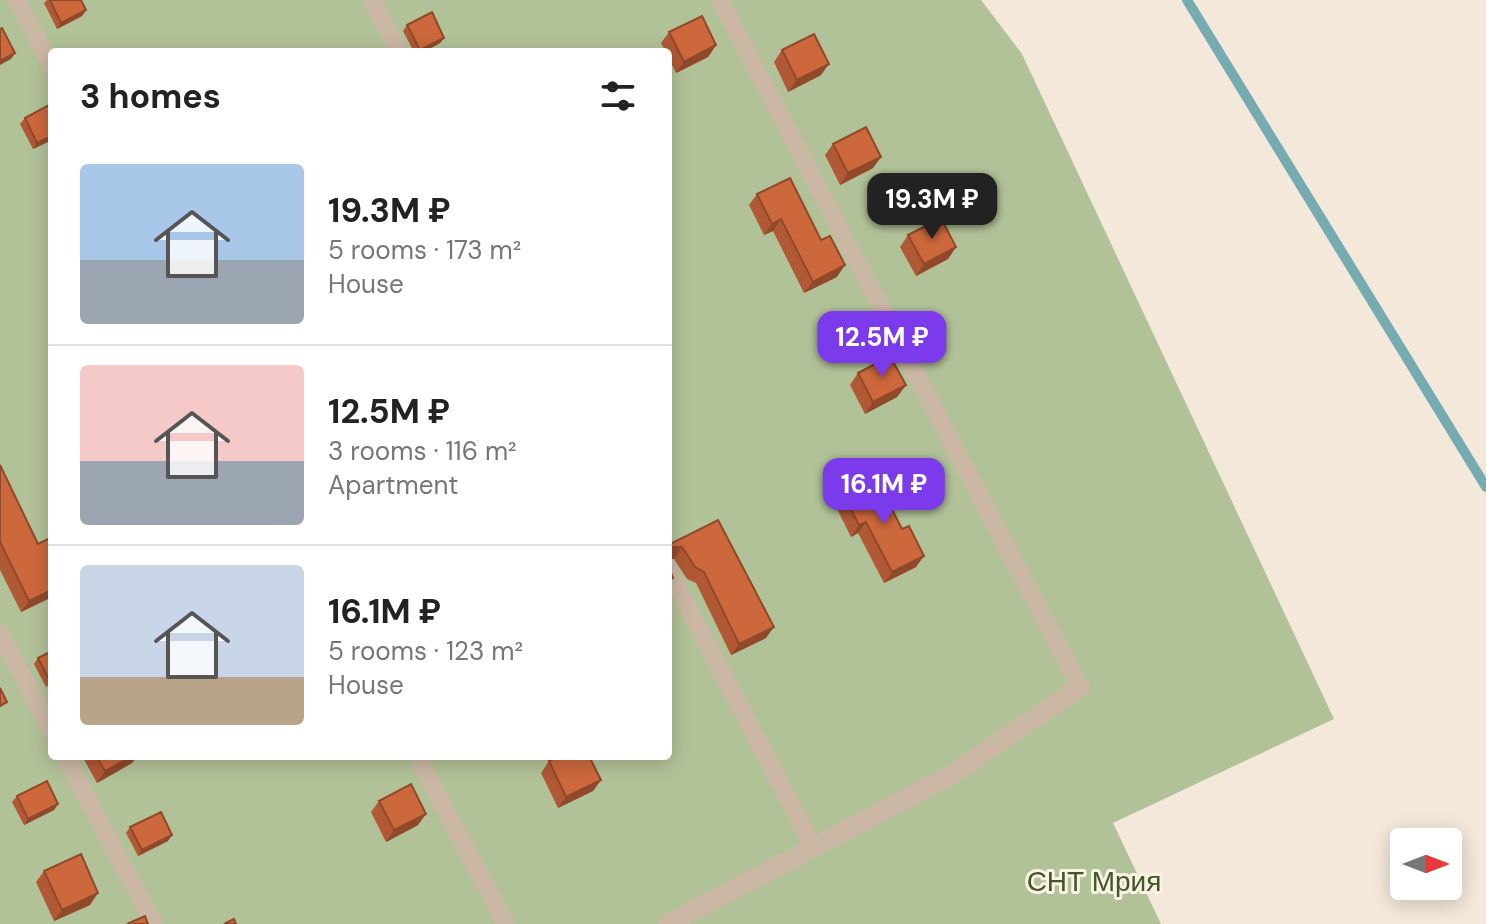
<!DOCTYPE html>
<html lang="en">
<head>
<meta charset="utf-8">
<style>
	:root { --surface:#fff; --page:#f6f6f6; --text:#222; --muted:#767676; --line:#e0e0e0; --accent:#7c3aed }
	body { margin:0; font-family:"DM Sans",sans-serif; background:var(--page); color:var(--text); height:100vh; display:flex; flex-direction:column; font-size:30px; white-space:nowrap }
	* { box-sizing:border-box; margin:0 }
	p { font-size:26px; color:var(--muted) }
	.icon { flex:none; width:44px; height:44px; fill:none; stroke:currentColor; stroke-width:2; stroke-linecap:round; stroke-linejoin:round }
	.map { position:relative; flex:1; overflow:hidden }
	.side { position:absolute; left:48px; top:48px; width:624px; height:712px; display:flex; flex-direction:column; background:var(--surface); border-radius:8px; box-shadow:0 4px 20px #0003 }
	.side>* { flex:none }
	.needle { width:52px; rotate:90deg }
	.tools { position:absolute; left:1390px; top:828px; display:grid; gap:16px }
	.tools a { display:grid; place-items:center; width:72px; height:72px; border-radius:8px; background:var(--surface); box-shadow:0 4px 20px #0003; font-size:40px }
	.price { position:absolute; translate:-50% -68px; padding:0 18px; border-radius:16px; background:var(--accent); color:#fff; font-size:26px; line-height:52px; filter:drop-shadow(0 2px 4px #0008) }
	.price::after { content:''; position:absolute; left:50%; top:48px; width:24px; height:18px; margin-left:-12px; background:inherit; clip-path:polygon(0 0,100% 0,50% 100%) }
	.price.active { background:#222; color:#fff }
	ul { padding:0; list-style:none }
	li { display:flex; align-items:center; gap:24px; height:200px; padding:0 32px }
	li+li { border-top:2px solid var(--line) }
	li span { display:grid; place-items:center; flex:none; width:224px; height:160px; border-radius:8px; color:#555 }
	li>.icon { margin-inline-start:auto }
	span .icon { width:96px; height:96px; fill:#fffc; stroke-width:1 }
	li b { font-size:34px }
	h2 { display:flex; justify-content:space-between; align-items:center; height:96px; padding:0 32px; font-size:34px }
	.map>svg:first-child { display:block }
	.green { fill:#b2c298; fill-rule:evenodd }
	.lines { fill:none; stroke-linecap:round; stroke-linejoin:round }
	.stream { stroke:#76abb1; stroke-width:10 }
	.service { stroke:#cbb8a4; stroke-width:18 }
	.minor { stroke:#cbb8a4; stroke-width:20 }
	.wall { fill:#b05934 }
	.shaded-wall { fill:#90492a }
	.building { fill:#cd683c; stroke:#90492a; stroke-width:2 }
	.labels { text-anchor:middle; dominant-baseline:central; stroke-width:6; stroke-linejoin:round; paint-order:stroke }
	.park-label { font-size:28px; fill:#425628; stroke:#faf2e5 }
</style>
</head>
<body>
<div class="map">
<svg width="1486" height="924" viewBox="0 0 1486 924">
	<rect width="100%" height="100%" fill="#f3e8d9"/>
	<path class="green" d="M0,0H981L1022,54L1334,719L1113,823L1161,924H0ZM52,52H668V756H52Z"/>
	<g class="lines">
		<path class="stream" d="M1187,0L1486,487"/>
		<path class="service" d="M17,0L52,66
			M372,0L399,52
			M720,0L1080,687
			M668,569L814,848
			M0,633L52,731
			M65,756L154,924
			M417,756L506,924"/>
		<path class="minor" d="M668,924L953,774L1080,687"/>
	</g>
	<path class="wall" d="M47,0H81L86,10L82,16L57,29L44,3Z
		M407,25L444,38L440,43L424,52H414L403,31Z
		M669,32L716,45L708,57L676,73L668,57V52H666L661,43Z
		M782,50L821,75L788,92L774,62Z
		M25,118L52,140L33,149L20,124Z
		M833,144L881,157L873,168L840,185L825,155Z
		M757,194L837,277L804,293L773,231L764,235L749,205Z
		M908,235L956,247L948,259L916,276L900,247Z
		M858,373L906,385L897,397L865,414L850,385Z
		M0,465L38,544L52,547V597L21,612L0,570Z
		M844,496L916,567L884,583L858,533L851,537L836,507Z
		M718,520L766,638L731,655L696,583L687,579L674,559H668V545Z
		M52,651V684L46,687L34,664L38,658Z
		M82,756H137L132,763L97,783Z
		M549,761L601,780L593,791L558,808L541,773Z
		M17,796L58,804L54,810L24,825L12,802Z
		M379,801L418,825L386,842L371,812Z
		M130,827L168,841L138,856L126,833Z
		M44,871L90,905L54,921L36,882Z"/>
	<path class="shaded-wall" d="M86,10L82,16L57,29L61,23Z
		M444,38L440,43L424,52H418L420,50Z
		M716,45L708,57L676,73L684,62Z
		M15,53L11,59L0,65V61Z
		M829,64L821,75L788,92L797,80Z
		M52,136V140L33,149L37,143Z
		M881,157L873,168L840,185L848,173Z
		M781,219L773,231L764,235L772,224Z
		M956,247L948,259L916,276L924,264Z
		M845,265L837,277L804,293L813,282Z
		M906,385L897,397L865,414L873,402Z
		M866,522L858,533L851,537L859,525Z
		M670,547H682L674,559H668V550Z
		M924,556L916,567L884,583L892,572Z
		M52,590V597L21,612L29,601Z
		M774,627L766,638L731,655L739,644Z
		M132,756H137L132,763L97,783L105,771Z
		M601,780L593,791L558,808L566,797Z
		M58,804L54,810L24,825L28,819Z
		M426,814L418,825L386,842L394,830Z
		M172,835L168,841L138,856L142,850Z
		M98,893L90,905L54,921L62,910Z"/>
	<path class="building" d="M50,0H81L86,10L61,23Z
		M432,12L444,38L420,50L407,25Z
		M702,16L716,45L684,62L669,32Z
		M2,28L15,53L0,61V29Z
		M814,34L829,64L797,80L782,50Z
		M49,105L52,111V136L37,143L25,118Z
		M866,127L881,157L848,173L833,144Z
		M790,178L821,240L830,236L845,265L813,282L781,219L772,224L757,194Z
		M941,218L956,247L924,264L908,235Z
		M890,356L906,385L873,402L858,373Z
		M0,465L38,544L48,539L52,547V590L29,601L0,542Z
		M877,480L902,529L909,526L924,556L892,572L866,522L859,525L844,496Z
		M718,520L774,627L739,644L704,572L695,567L682,547H670L668,550V545Z
		M668,565L673,578L668,580Z
		M52,651V680L50,681L38,658Z
		M0,688L7,702L0,706Z
		M96,756H132L105,771Z
		M559,756H589L601,780L566,797L549,761Z
		M47,781L58,804L28,819L17,796Z
		M411,784L426,814L394,830L379,801Z
		M161,812L172,835L142,850L130,827Z
		M81,854L98,893L62,910L44,871Z
		M145,916L148,924H127Z
		M234,919L236,924H224Z"/>
	<g class="labels">
		<g class="park-label">
			<text x="1094" y="881">СНТ Мрия</text>
		</g>
	</g>
</svg>
<div class="tools">
<a><svg class="needle" viewBox="-14 -14 28 28"><path d="M0-13l5 13h-10z" fill="#e53935"/><path d="M0 13l5-13h-10z" fill="#767676"/></svg></a>
</div>
<b class="price active" style="left:932px;top:241px">19.3M ₽</b>
<b class="price" style="left:882px;top:379px">12.5M ₽</b>
<b class="price" style="left:884px;top:526px">16.1M ₽</b>
<section class="side">
<h2>3 homes<svg class="icon" aria-label="filters" viewBox="0 0 24 24"><path d="M4 7h16M4 17h16"/><circle cx="9" cy="7" r="2"/><circle cx="15" cy="17" r="2"/></svg></h2>
<ul>
<li><span style="background:linear-gradient(#a9c7e8 60%,#9aa5b1 0)"><svg class="icon" aria-label="home" viewBox="0 0 24 24"><path d="M3 11l9-7 9 7M6 9v11h12V9"/></svg></span><div><b>19.3M ₽</b><p>5 rooms · 173 m²</p><p>House</p></div></li>
<li><span style="background:linear-gradient(#f6c9c9 60%,#9aa5b1 0)"><svg class="icon" aria-label="home" viewBox="0 0 24 24"><path d="M3 11l9-7 9 7M6 9v11h12V9"/></svg></span><div><b>12.5M ₽</b><p>3 rooms · 116 m²</p><p>Apartment</p></div></li>
<li><span style="background:linear-gradient(#c9d6e8 70%,#b9a48a 0)"><svg class="icon" aria-label="home" viewBox="0 0 24 24"><path d="M3 11l9-7 9 7M6 9v11h12V9"/></svg></span><div><b>16.1M ₽</b><p>5 rooms · 123 m²</p><p>House</p></div></li>
</ul>
</section>
</div>
</body>
</html>
